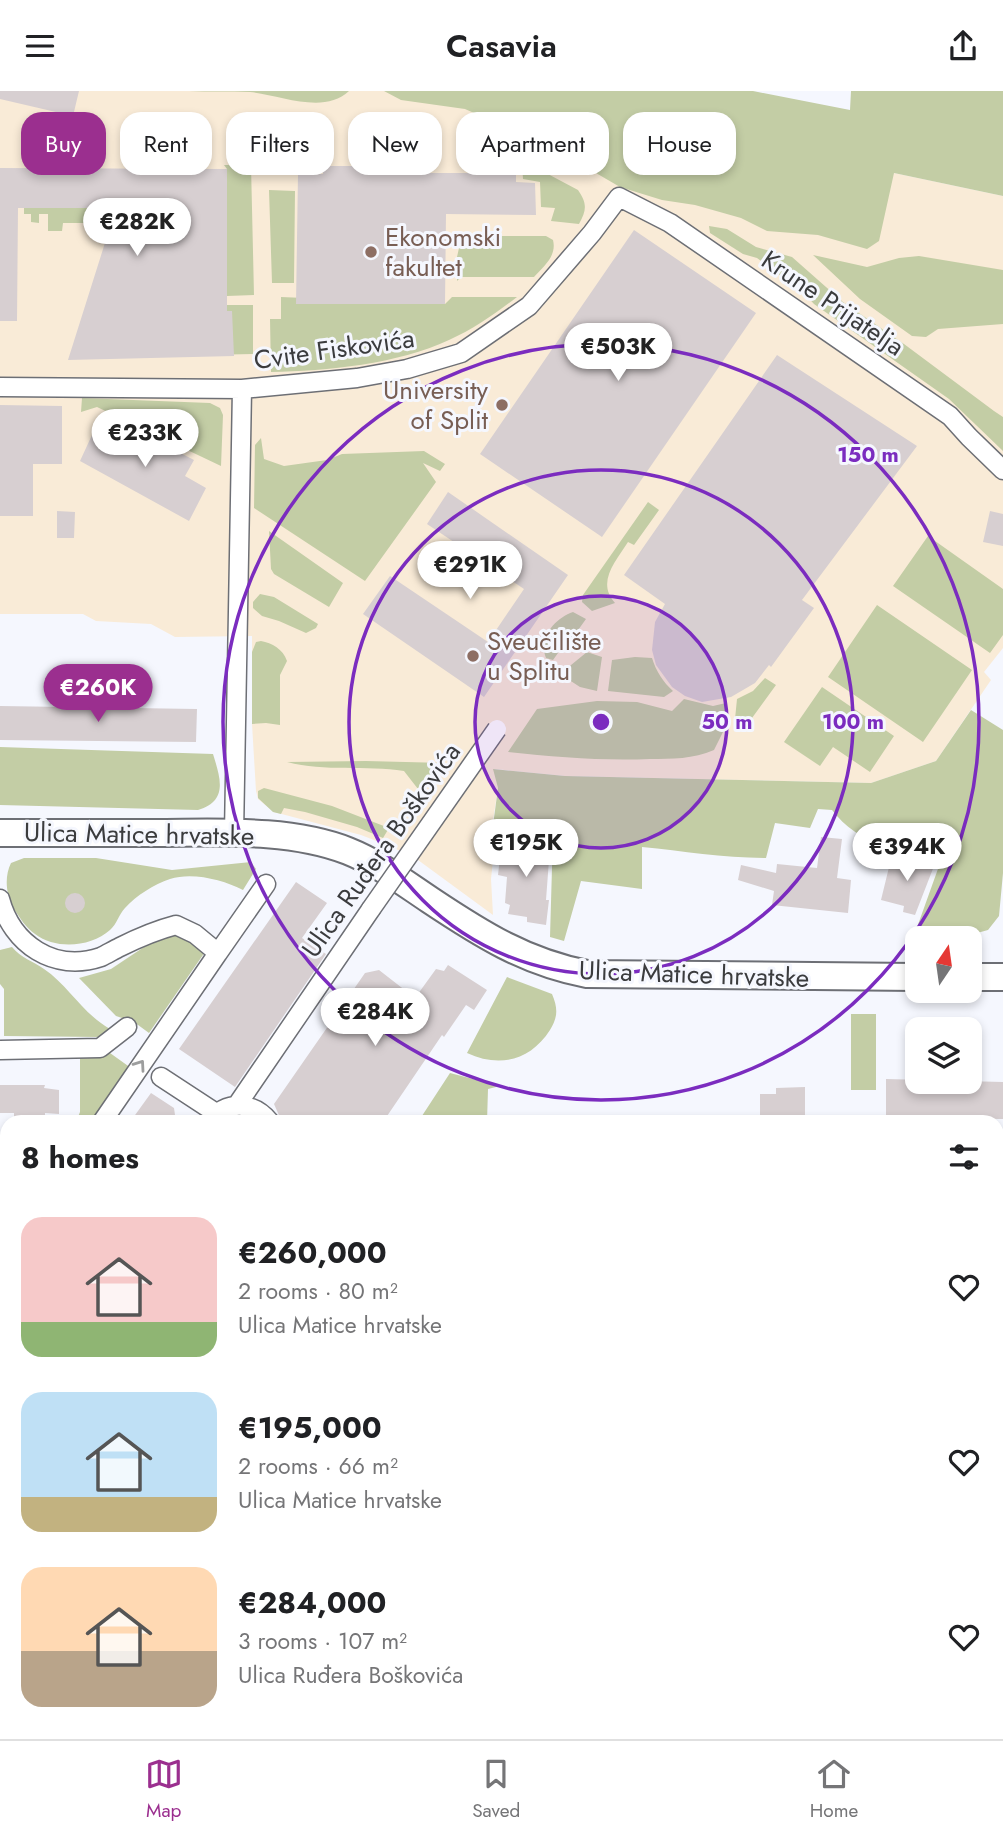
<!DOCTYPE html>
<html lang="en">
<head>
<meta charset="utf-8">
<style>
	:root { --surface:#fff; --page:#f6f6f6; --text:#202124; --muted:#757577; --line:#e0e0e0; --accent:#9b2f8f }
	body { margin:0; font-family:Jost,sans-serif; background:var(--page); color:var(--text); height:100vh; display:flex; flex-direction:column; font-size:26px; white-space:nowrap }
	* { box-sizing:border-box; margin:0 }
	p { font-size:23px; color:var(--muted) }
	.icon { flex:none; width:38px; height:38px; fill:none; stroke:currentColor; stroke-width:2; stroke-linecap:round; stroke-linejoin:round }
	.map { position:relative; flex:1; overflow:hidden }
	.side { position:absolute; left:0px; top:1024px; width:1004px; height:625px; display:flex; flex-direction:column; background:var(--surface); border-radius:21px 21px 0 0; box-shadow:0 4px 10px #0003 }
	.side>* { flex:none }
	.guide { position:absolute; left:21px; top:21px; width:962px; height:63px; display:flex; gap:14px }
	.needle { width:46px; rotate:13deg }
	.controls { position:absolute; left:905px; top:835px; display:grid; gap:14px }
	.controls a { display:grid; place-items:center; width:77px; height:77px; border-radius:14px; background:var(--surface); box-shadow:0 4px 10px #0003; font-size:35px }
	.price { position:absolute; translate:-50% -60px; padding:0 16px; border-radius:24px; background:#fff; color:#222; font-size:23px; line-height:46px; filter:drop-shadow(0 2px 4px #0008) }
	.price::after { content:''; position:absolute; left:50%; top:42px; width:21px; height:16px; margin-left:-10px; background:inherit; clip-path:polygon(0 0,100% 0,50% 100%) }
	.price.active { background:var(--accent); color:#fff }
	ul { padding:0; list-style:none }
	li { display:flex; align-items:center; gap:21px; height:175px; padding:0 21px }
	li span { display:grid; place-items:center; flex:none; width:196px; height:140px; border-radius:21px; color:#555 }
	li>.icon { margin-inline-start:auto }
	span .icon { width:84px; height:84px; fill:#fffc; stroke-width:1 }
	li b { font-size:30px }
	h2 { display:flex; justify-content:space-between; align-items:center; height:84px; padding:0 21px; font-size:30px }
	.chip { padding:0 24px; border-radius:21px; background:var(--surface); box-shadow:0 4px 10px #0003; font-size:24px; line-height:63px }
	.chip.active { background:var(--accent); color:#fff }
	header { display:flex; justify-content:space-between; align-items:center; height:91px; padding:0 21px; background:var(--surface); font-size:32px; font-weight:600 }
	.tabs { display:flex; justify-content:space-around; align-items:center; height:98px; border-top:2px solid var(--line); background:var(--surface); font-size:19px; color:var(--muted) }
	.tabs a { display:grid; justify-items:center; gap:4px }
	.tabs .active { color:var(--accent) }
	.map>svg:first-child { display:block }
	.education { fill:#f9ebd7 }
	.green { fill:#c3cda5 }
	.building { fill:#d7cfd1 }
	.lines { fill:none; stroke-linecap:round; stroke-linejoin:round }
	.street-casing { stroke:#6d6f75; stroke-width:21 }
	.secondary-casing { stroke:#6d6f75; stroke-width:30 }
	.primary-casing { stroke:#728e43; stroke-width:32 }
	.street { stroke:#fff; stroke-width:18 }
	.secondary { stroke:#fff; stroke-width:26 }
	.primary { stroke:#bcd690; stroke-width:28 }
	.street-bridge-casing { stroke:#6d6f75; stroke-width:21; stroke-linecap:butt }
	.street-bridge { stroke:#fff; stroke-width:18 }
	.oneway { stroke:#9d9e9e }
	.ring { fill:none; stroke:#7b2cbf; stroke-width:3.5 }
	.education-dot { fill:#8d6e63; stroke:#f5f7fe; stroke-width:2.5 }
	.labels { text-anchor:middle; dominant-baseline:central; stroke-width:6; stroke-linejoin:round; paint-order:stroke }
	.education-label { font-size:26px; fill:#785e54; stroke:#f5f7fe; text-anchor:start }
	.street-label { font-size:26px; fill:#3b3c3e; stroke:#f5f7fe }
	.centre { fill:#7b2cbf; stroke:#f5f7fe; stroke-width:3.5 }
	.ring-label { font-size:21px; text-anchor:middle; font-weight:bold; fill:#7b2cbf; stroke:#f5f7fe; stroke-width:6; stroke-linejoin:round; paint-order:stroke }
</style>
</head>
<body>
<header><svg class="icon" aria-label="menu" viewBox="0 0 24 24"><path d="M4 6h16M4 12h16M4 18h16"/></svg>Casavia<svg class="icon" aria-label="share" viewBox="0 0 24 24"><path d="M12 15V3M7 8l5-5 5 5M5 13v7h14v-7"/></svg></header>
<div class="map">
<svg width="1003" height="1648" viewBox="0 0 1003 1648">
	<rect width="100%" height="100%" fill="#f5f7fe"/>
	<path class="education" d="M0,0H726L894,82L1003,105V557L984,581L991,589L936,670L871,692L565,685L494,678L498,697L491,742V749L495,751L491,788L493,824L418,769L392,756L361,744L274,721L258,708L256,700L252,633V545L175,546L151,533L96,530L83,523H0Z"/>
	<path class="green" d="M189,0H349C324,24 280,4 250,1C230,0 209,1 189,0Z
		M384,0H753L850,19L851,0H1003V105L894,82L879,150L867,158L818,144L767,140L741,127L695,114L662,109L620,96L553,57L465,18L401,9Z
		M514,65L578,99C587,112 587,119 579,133L551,130L555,117L541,116L540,91L523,88L522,73Z
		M224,74H251L254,204L227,205V78Z
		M269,99L295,100L294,192H272Z
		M24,115H97V123H88V132H63L62,140H48V123H39V132L31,131V123H24Z
		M709,135L727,138L756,156L792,166L843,211L904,253L994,320L1003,326V360L949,308L814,213L804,202L757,167L743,163L710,142Z
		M467,145H546L553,149C557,165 544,175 534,186H461L457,190V166L461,148Z
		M813,164L867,176L899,167L919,165L1003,179V233L938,238L926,246L912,245L860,208Z
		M281,206L445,213L452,206H517C496,222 474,238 449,249C398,273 327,280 271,281L270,228H281Z
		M204,214H253V263L206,264Z
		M82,307L210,312L220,317L223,324L221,375L97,316L81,321Z
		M261,347L264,368L284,375L327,369L342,363L424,360L445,373L440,380L423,372L436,391L365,490L254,417L255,354Z
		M648,411L659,419L634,454L628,451C616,470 596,491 615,512L592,520L582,511L583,504Z
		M269,440L343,492L329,516L274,483L271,478Z
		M928,445L1003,498V544L990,562L893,495Z
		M260,503L274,506L318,533L316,537L306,542L279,530L262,525L253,517V511Z
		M877,514L972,579L923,651L828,586Z
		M573,521L586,528L571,549L568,548L553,569L546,567C538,547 555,527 573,521Z
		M261,550C272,552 283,558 287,570L280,584V634L266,632L252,633V561L256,551Z
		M587,561L602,566L597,600L580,596L560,583Z
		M635,566L652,567C656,580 663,591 673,600L664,606L608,600L612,569Z
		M765,587L776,594L752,627L735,628L737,608L753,600Z
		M822,596L894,645L870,681L833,656L820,675L784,651Z
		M684,608L713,615L726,612L723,641L714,659C693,668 672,668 650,668C602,670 556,666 508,661L537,618L597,610L637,611L672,620Z
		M971,619L1003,639V782L999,825L988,839L959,847H917V849L915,842L939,775C900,762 858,753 832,719L818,718L810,737L775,732L766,767C724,767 683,760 642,756V798L581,790L564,850L550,846L553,742L503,736L495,751L491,749L498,697L493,678L565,685L871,692L936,670Z
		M0,656L213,663C220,686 229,710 198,719L0,714Z
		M366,670L445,672L418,698L404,680C366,674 325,681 287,671Z
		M264,697L332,715L389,737L383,747L357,736L305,721L284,717L281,723L273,721L258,707V700Z
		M24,767H96L172,779L251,771L256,778L243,799C223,789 193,781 170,788C154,793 136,805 125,817C119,823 117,833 110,839C91,856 56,859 35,843C26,837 20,827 14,818C6,805 4,786 11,772Z
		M172,843L187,847L205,861L149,942L134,931L116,925L79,887L111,878L153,850Z
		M12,856C21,867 33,870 44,878C69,895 81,921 110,938L100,946L4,945V898L0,893V859Z
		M507,886L552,903C558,917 558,926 550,939C530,970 499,977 467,962Z
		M851,923H876V999H851Z
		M110,962L131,977L93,1031H76L80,1021V965Z
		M450,982L500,995L488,998L487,1031H418Z"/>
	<path class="building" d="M0,0H79L73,25L0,8Z
		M323,75H413V82H516V91L535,92L536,124L446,123L445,213H296L298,83H323Z
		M0,77L227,78V220H232L234,265L68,269L116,117H18L17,230H0Z
		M634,139L756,222L602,446L480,363Z
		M777,264L917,355L802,509L814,517L771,576L769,574L755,592L731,606L702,611L685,605L672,596L656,574L652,559L655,531L665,513L624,484Z
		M0,314L62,315V373H33V425H0Z
		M98,331L136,353L141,342L194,369L185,385L206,397L189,430L80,370Z
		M448,401L568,484L484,606L363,523L390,485L488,551L524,498L427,433Z
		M57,420L75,421L74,447H57Z
		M990,420L1003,423V455L983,451Z
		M0,615L197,618L196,651L0,649Z
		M521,746L546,749L543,768L549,769L546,809H549L546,834L527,831V826L508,823L510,814L505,812L507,786L498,784L500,766H504L506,751L519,753Z
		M821,746L842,748L837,787L851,789L848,822L772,814L774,800L738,789L741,774L776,782L777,773L817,777Z
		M906,765L934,775L915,824L903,821L904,815L881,809L891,768L904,772Z
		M296,791L327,812L302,847L326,863L235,996L179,958Z
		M65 812a10 10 0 1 1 20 0a10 10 0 1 1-20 0Z
		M448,874L487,899L474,919L466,914L444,946L442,944L383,1031L281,1029L274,1013L365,882L379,879L415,907L436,878L444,880Z
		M886,988L1003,991V1028L886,1027Z
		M0,994H45L44,997L59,999V1023L45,1022V1027L14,1026V1022H0Z
		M805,996V1031H767V1024H760V1003H776V997Z
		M151,1002L174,1017L176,1031H130Z"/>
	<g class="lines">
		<defs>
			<path id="street" d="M0,296L242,298L357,287L407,278L461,262L529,215L592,142L619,106L670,132L950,325L969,346L1003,379
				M234,743L242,298
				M0,808C12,853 54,882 101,866C107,863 114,859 120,856C138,847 157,839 176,834L195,843L218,862L102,1031
				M218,862L266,793
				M0,959L100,957L127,936
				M161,986L216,1022
				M237,1014L371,818
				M209,1031C226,1009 253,1010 270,1031
				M998,1057L1003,1058
				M0,1180L7,1170
				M998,1250H1003
				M0,1361L7,1351
				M998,1382H1003
				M998,1640H1003
				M838,1642V1648
				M90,1648V1642"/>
			<path id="secondary" d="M0,742C51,742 103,742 154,742C217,742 289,737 348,760C378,772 403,791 430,809C481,843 525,871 587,883L917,886
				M970,886H1003"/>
			<path id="primary" d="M998,1542L1003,1541
				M998,1577L1003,1576
				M0,1585H7
				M0,1616H7"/>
		</defs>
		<use href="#street" class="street-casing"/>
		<use href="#secondary" class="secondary-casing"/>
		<use href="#primary" class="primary-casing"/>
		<use href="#street" class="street"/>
		<use href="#secondary" class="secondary"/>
		<use href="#primary" class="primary"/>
		<defs>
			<path id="street-bridge" d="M371,818L497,638"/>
		</defs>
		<use href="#street-bridge" class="street-bridge-casing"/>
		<use href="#street-bridge" class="street-bridge"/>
	</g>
	<defs><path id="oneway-chevron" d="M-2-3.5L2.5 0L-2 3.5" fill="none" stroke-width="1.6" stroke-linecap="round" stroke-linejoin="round" transform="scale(1.75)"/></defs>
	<use class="oneway" href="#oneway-chevron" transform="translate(140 974) rotate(-55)"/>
	<circle cx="601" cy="631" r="126" fill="#7b2cbf" fill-opacity=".12"/>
	<g class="ring">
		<circle cx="601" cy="631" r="126"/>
		<circle cx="601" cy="631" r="252"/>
		<circle cx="601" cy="631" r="378"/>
	</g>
	<g class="education-dot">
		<circle cx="371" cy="161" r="7"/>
		<circle cx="502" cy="314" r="7"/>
		<circle cx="473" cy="565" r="7"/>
	</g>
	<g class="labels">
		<g class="education-label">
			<text x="385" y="146">Ekonomski<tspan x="385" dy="30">fakultet</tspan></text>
			<text x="488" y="299" text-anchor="end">University<tspan x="488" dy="30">of Split</tspan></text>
			<text x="487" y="550">Sveučilište<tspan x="487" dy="30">u Splitu</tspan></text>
		</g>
		<g class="street-label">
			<text transform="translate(833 212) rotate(34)">Krune Prijatelja</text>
			<text transform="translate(334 258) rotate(-8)">Cvite Fiskovića</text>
			<text transform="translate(139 743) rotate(1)">Ulica Matice hrvatske</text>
			<text transform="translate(381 759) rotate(-55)">Ulica Ruđera Boškovića</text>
			<text transform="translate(694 883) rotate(2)">Ulica Matice hrvatske</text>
		</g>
	</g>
	<circle cx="601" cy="631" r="10" class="centre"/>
	<g class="ring-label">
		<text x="868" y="371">150 m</text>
		<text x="727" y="638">50 m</text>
		<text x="853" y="638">100 m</text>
	</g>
</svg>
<div class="controls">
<a><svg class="needle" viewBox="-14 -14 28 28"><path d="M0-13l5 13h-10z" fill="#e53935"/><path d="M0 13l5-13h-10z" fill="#757577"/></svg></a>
<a><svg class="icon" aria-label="layers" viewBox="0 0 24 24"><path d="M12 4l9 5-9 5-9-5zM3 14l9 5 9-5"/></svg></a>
</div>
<b class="price" style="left:137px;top:167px">€282K</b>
<b class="price" style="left:618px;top:292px">€503K</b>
<b class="price" style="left:145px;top:378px">€233K</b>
<b class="price" style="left:470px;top:510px">€291K</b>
<b class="price active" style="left:98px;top:633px">€260K</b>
<b class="price" style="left:526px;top:788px">€195K</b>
<b class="price" style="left:907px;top:792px">€394K</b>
<b class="price" style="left:375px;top:957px">€284K</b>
<div class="guide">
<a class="chip active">Buy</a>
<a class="chip">Rent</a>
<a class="chip">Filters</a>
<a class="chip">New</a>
<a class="chip">Apartment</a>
<a class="chip">House</a>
</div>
<section class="side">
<h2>8 homes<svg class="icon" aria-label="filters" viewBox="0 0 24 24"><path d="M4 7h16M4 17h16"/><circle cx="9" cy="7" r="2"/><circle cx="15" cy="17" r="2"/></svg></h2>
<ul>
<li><span style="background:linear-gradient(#f6c9c9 75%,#8fb573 0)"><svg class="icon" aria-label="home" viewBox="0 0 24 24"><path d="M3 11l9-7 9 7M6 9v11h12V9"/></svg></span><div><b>€260,000</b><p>2 rooms · 80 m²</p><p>Ulica Matice hrvatske</p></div><svg class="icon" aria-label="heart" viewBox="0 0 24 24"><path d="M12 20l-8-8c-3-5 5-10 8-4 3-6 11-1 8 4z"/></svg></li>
<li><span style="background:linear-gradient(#bfe0f5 75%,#c2b280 0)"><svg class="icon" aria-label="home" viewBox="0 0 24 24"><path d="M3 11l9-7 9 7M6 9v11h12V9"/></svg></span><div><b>€195,000</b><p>2 rooms · 66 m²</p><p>Ulica Matice hrvatske</p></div><svg class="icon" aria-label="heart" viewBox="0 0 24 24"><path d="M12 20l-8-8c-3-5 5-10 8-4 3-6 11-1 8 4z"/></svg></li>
<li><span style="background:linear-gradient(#ffd9b3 60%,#b9a48a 0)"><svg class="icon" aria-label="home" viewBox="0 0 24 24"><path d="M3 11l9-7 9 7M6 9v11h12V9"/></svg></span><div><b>€284,000</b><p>3 rooms · 107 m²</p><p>Ulica Ruđera Boškovića</p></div><svg class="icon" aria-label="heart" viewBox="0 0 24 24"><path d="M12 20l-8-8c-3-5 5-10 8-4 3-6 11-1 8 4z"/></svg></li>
</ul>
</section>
</div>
<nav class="tabs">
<a class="active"><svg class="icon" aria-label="map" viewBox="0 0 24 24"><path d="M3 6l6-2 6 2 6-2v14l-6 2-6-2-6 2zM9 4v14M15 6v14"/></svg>Map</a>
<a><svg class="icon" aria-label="saved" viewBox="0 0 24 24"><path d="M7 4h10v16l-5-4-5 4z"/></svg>Saved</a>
<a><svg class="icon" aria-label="home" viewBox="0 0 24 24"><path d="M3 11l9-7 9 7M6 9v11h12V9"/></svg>Home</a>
</nav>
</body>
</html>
